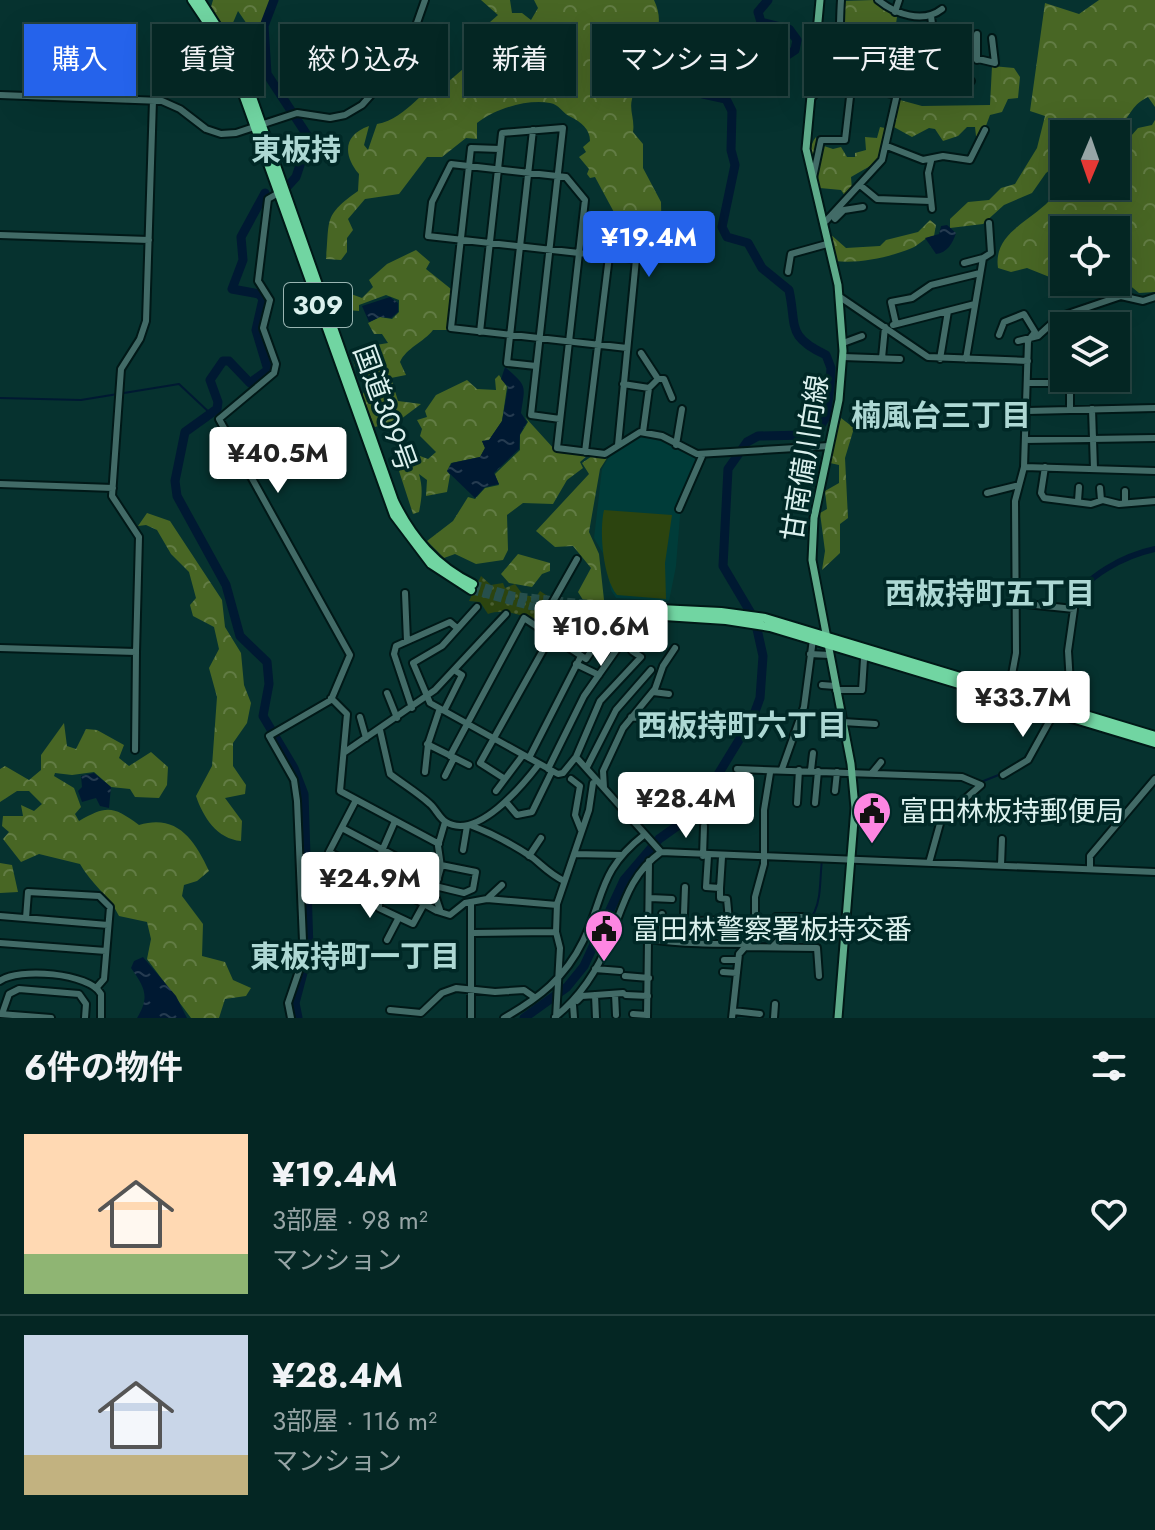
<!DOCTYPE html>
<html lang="ja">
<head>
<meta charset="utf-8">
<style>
	:root { --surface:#042623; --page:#0d2e2b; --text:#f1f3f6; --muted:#97a5a6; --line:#254341; --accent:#2563eb }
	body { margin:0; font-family:Jost,"Noto Sans JP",sans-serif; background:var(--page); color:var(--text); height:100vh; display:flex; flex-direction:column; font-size:30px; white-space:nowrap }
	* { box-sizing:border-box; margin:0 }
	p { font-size:26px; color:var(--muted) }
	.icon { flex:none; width:44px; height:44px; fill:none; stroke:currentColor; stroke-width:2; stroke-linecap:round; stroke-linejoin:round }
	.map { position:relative; height:1018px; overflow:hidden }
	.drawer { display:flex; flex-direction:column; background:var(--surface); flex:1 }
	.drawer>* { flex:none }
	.hud { position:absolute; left:24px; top:24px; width:1108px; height:72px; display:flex; gap:16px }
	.needle { width:52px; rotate:182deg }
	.controls { position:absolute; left:1050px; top:120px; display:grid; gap:16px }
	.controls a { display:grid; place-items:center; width:80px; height:80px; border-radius:0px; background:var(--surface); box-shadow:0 8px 32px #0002,0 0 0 2px var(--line); font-size:40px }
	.price { position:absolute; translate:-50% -68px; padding:0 18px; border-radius:8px; background:#fff; color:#222; font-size:26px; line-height:52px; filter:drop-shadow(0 2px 4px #0008) }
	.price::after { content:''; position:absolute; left:50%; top:48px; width:24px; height:18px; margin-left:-12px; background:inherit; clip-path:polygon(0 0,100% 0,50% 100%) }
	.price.active { background:var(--accent); color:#fff }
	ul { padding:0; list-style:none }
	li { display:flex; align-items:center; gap:24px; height:200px; padding:0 24px }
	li+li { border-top:2px solid var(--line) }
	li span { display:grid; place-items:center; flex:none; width:224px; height:160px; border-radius:0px; color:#555 }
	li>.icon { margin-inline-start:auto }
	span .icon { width:96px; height:96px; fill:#fffc; stroke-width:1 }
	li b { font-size:34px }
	h2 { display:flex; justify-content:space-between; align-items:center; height:96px; padding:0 24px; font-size:34px }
	.chip { padding:0 28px; border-radius:0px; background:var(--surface); box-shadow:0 8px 32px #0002,0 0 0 2px var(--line); font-size:28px; line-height:72px }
	.chip.active { background:var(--accent); color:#fff }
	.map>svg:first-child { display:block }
	.built { fill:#003c39 }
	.grass { fill:url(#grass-dots) }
	.forest { fill:url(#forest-crowns) }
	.garden { fill:#2c440f }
	.water { fill:url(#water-ripples) }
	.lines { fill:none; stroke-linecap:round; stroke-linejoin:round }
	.stream { stroke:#001932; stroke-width:2 }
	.canal { stroke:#001932; stroke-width:6 }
	.river { stroke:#001932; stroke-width:9 }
	.highway-tunnel { stroke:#264f4c; stroke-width:8; stroke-dasharray:8 4; stroke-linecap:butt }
	.minor-casing { stroke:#001817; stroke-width:10 }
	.major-casing { stroke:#001817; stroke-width:11 }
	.highway-casing { stroke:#001817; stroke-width:12 }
	.minor { stroke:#426b67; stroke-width:6 }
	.major { stroke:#5eab8a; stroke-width:7 }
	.highway { stroke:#71d5a2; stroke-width:8 }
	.labels { text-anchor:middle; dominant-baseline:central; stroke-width:7; stroke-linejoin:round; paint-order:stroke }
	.shield { fill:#002826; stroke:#99b5b2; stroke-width:2 }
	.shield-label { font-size:26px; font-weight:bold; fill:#dbf1ee }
	.street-label { font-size:28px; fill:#dbf1ee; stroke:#002826 }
	.poi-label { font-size:28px; fill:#dbf1ee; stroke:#002826; text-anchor:start }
	.neighbourhood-label { font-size:30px; font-weight:bold; fill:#add8d4; stroke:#002826 }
</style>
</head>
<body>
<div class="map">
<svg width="1155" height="1018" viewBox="0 0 1155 1018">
	<defs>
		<pattern id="grass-dots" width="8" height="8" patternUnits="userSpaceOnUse" patternTransform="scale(2)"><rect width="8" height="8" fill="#2c440f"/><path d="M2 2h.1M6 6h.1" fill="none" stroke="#4a5f32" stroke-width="1.8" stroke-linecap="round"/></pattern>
		<pattern id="forest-crowns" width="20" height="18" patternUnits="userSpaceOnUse" patternTransform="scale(2)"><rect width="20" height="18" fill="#486624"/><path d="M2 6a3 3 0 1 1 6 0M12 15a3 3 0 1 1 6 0" fill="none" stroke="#627c44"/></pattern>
		<pattern id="water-ripples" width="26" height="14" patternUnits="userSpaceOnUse" patternTransform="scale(2)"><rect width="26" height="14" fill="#001932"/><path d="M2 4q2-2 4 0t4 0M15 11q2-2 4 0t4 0" fill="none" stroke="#253b50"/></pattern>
	</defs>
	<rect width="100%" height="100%" fill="#06322f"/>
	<path class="built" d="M639,437L656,438L697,459L681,504L676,566L669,601L616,598L611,590L604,555L594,538L602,469L610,455Z"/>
	<path class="grass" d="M481,576L491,585L503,583L505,588L515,584L523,595L536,597L540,591L552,599L537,623C524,615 503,608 488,614L480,602L469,601Z"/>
	<path class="forest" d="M213,0H275L267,28L249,27L238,11L232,25L237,33L229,35L211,7Z
		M481,0H510L512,13H522L531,20L538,8L534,0H654C663,19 659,33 647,49C648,69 637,81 632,99C629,110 635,120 633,132L643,144V168L661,202L662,255L652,271L654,251L649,253L651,245L621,247L616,216L595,177L590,178L587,174L589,169L579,157L586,152L583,147L590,141C590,129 581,122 571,117C563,114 559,104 550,103C526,99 495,109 477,123V139L466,138L442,157H427L399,194L365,199L348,219L353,230L347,238V252L341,260L326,259C330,219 323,216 358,191L359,174C343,155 343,135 369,126L364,145L368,150L377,124C409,119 425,81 448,82L463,69V58L476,45L487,65L503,76L510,72V65L481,30L498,15Z
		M874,0L897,17L891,56L896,65L890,74V87L884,90L872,86L875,73L853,67L839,47L845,37L841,30L842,1Z
		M1099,0H1155V107L1148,97C1132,105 1132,113 1121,125C1108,140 1082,134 1064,134V159L1046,173L1032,193L1004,205L983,224L950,228V219L968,202L989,200L1001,188L1015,184L1037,148L1045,116L1030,111L1045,3L1079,14Z
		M992,66L1014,68L1020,77L1018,98L1008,99L1002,112L990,115L981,139L976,136L975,127H967L958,136L943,141L935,129L929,128L912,137L892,126L900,100L922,106L990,105Z
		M1155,120V292L1139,293L1127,283L1129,269L1123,263L1116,265V230H1064V260L1052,278L1027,268L1011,272L998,268C993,234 1029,222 1049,201C1055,194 1055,188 1064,182V186H1116V153L1138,128L1152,125Z
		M880,127L885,128L877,162L851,177L852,190L845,196L841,190L820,188C816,172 804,151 816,137L818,144L833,149L841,147L847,157H855V153L866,150L865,137L877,138Z
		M930,220L936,225L934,236C924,237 921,244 912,248C890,257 859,264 835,261L829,233L846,248L880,246L886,240L918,232Z
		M416,250L430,262L426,269L451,289L447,330H433C424,342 406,348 400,362L406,375L391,378L398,401L421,404L401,419L375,427L362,396L368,383L363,368L355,367L353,360L364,347L388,343L382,334H374L368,323L380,317L392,319L399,312V300L386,295L359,305V311L348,310L335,316L331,304L337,297L343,300L351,294L362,298L373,287L369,280L387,264Z
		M499,375L507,387L502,421L489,440L482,441L485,448L480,457L451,463L447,471L450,475L447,492L426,496L427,480L419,474C423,488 422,497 419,512L413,514L399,471L420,456L428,459L436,452L420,436L422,429L417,420L427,417L425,411L436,395L467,380L477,389L496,390L495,379Z
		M525,417L555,450L588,455L580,462L583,468L567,480L553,504L523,503L507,515L508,550L503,560L476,564L455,554L444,558L427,541L453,521L468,497L475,499L485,488L499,485L495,474L520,450V435L528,422Z
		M841,418L854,428L845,458L848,518L840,524V553L822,570L825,551L820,513L827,509L825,491L839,483V465L830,463L829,457Z
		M592,456L607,458L600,469L589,532L599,554L604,600H583L578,592L591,568L573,546L555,547L536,531L589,474L582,463Z
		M147,513L170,521L222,600L225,627L241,653L244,685L251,703L247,723L233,743V766L246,785L245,794L225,798L242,821L241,841C217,839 203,817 196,796L212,766L217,697L209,668L219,649L214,627L193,616L190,605L196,598L189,572L171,554L157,530L146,525L138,526Z
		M518,554L550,563V571L542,574L532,587L509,583L501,574Z
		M64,723L67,746L76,749L86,729L97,730L124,745L119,758L129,766L151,752L168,767L167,785L159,798L135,797L130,789L111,787L94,772L72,775L55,773L54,776L74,788L81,807L75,814L79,821C107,805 113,806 139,825C177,814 194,839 209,871L197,881L184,885L182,896L203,924L202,956L225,962L233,980L251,988L246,996L225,999L219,1018H191L147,959L151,939L147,922L119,916C109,895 91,884 80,864L39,854L21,862L3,839L9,832L2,826L3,816H23L21,805L34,811L42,804L29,791H17L0,802V769L5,766L29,780L41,770V755Z
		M0,863L12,865L18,892L0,893Z"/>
	<path class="garden" d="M604,510L672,515L665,563L666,599L617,595C603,578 599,531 604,510Z"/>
	<path class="water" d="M947,225L956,233C953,243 947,253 936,254L925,238L939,234L941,226Z
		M390,297L398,303V312L391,318L380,317L369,322L362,306Z
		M505,367C528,387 525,385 521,413L527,422L520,434L519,449L494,473L499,484L485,487L475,498L447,471L452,463L480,457L485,448L482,441L489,440L502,421L508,387L501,379Z
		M94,773L111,787L109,808L100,806L96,798L82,802L78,791L82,787L81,776Z
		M143,957L176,996L187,1018H137C150,997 145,988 131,968L134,961Z"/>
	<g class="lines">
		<path class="stream" d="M0,398L81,400L179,384L211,414
			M1023,760L1035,742
			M981,782L1001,774
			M929,853L936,828
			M882,858L927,859
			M784,939C825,918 818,898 822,859
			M760,944L774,942"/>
		<path class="canal" d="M1072,606C1082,576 1127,555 1155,549"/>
		<path class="river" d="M274,0L264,26L267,74L309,138L296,177L287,187
			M265,193L241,237L243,260L232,289L259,294L263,299L256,330L268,370L250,383L229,361H223L210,380L218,402L217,409L185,432L175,481L177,496L226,585L240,636L267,662L269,684L263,716L294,768L304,794L309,950L295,1003L298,1018
			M524,1018L567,987L584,966L624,880L659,839L694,814L753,717L760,698L763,656L755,620L723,566L728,469L747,442L758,436L806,435L818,430L826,417L830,387L831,368L826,355C786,336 797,327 789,290L762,268L748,243L727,237L722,227L735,165L731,150L732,111L726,99L703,94L696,86C702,66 725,40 749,44C761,45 774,52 786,56L795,50L797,40L789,29L761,22L758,12L768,0"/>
		<path class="highway-tunnel" d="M473,584L514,596L618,607
			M471,590L530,606L618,613"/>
		<defs>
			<path id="minor" d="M878,0C895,14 923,24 942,9
				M895,12L899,0
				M920,53L931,61L966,56L995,63L992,38
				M977,60V34
				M905,75L939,86L971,81
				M852,85L897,95
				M0,95L162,101L180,109L206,129L221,134L236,133L297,113L330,118L345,115L362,105L405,57L425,0
				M811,98C845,67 838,43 841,0
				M533,130L507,363L536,366
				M887,146L923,160L943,156L970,160L985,130
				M500,149L471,148L451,328L627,348
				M931,161L928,173L932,209
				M813,178L821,140H845L853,71L839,48
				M860,185L877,199L930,201
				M282,191L268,199L258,281L270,300L263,328L276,364L274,373L219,419L350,655L331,700L269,736L294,780L297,801L303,941L300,968L288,1003L291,1018
				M835,219L844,210L863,207
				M826,221L882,160L897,94L906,71L933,32L931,16
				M0,235L149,240
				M596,255L597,242
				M964,263L983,258
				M788,272L791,254L827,244
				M840,297L928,357L1028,361
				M896,324L891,302L912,298L931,285L980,273
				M893,325L975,304
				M480,332L502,133L563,128L531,415L560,419
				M999,335L1004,322L1024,314L1035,332L1028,341L1024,467L1015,501L1016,653L1009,691
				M1018,341L1038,336L1059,317L1121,296L1143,301L1155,297
				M843,343L862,336
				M641,353L658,379H664L672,398
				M843,357L900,359
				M882,358L885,327
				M940,359L948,311
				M966,359L983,258L991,253L989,223
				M1028,383H1070V409
				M623,384L649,388
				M1092,409L1094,469
				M1027,411L1155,408
				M643,432L649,388L658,379
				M1025,440L1155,438
				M618,445L636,259L579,253L428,236L432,202L451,164L566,177L585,200C575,283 566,366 557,448L605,454L640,432L662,436L697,454L829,446
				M676,445L682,409
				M585,452L609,256
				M1024,467L1155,471
				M1045,467L1041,493L1044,498L1091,504L1103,500L1119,504L1155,501
				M0,484L113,488
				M1100,488L1101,500
				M987,493L1019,485
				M1078,501L1079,487
				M1125,503V491
				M679,509L703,454
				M405,593L407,641
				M477,607L442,646L413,663L430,703L558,774L563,773L576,757L600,701L641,657L632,651V621
				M546,614L576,615L605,633
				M538,628L577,559
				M0,648L136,652L139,537L112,496L121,369L140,339L146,321L153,100
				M810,654L829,655
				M576,664L599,675
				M822,685L835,686
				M836,690H862L864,659
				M653,692L669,694
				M387,693L397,718
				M331,698L347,714L340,791L439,844
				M412,708L394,654L396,646L450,622L457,628
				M360,717L366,738
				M631,717L663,721
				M843,722L875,724
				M380,730L390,774C403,784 418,793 430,804C435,808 440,819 446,822C477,841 523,785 539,764
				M427,744L469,765
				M135,750L136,652
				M345,752L435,690L506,614
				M450,756L524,618L586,659L610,624
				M576,757L661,852L1155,872
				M529,758L581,656
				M587,767L616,710L651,670
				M548,769L584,696L617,649
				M737,769L962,777L981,785L941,820L929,863
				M782,769L804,707L813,639
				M811,770L813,753
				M425,772L428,744L439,711L445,709L462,675L454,670
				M872,773L881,762
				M1003,775L1028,760L1070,684L1068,651L1074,609L1016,603
				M445,776L454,758
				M505,779L480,763L551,636
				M571,779L580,786L575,815L581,830
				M604,788L603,771L623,728L655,689L663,666L675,648
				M496,791L523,755
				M835,791L837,772
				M356,800L329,852L437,911L450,915L465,903L487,899L557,905
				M506,802L517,815L532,812L552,771
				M797,803L799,770
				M815,803L818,771
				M470,825C491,833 514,845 533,858C544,867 550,874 564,881
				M342,828L438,879
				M463,850L467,826
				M574,854L622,855
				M529,856L541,838
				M703,856L704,826
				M708,856L706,887L720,888V898L727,899L729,920H754
				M1001,865L1002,839
				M354,866L348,882L379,899
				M1090,868V856L1155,779
				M371,876L395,821
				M387,884L379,899V908L413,924L424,904
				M435,886L464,893L473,889L476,872L441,865
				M720,888L722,857
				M650,898L672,899
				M487,899L502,885
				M440,910L434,892L441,867L438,846L445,822
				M662,914V940
				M0,916L108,925
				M776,917H802
				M26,918L28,892L99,896L110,907L104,979L97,987
				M697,921L728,920
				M473,933L556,932
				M649,939C682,944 715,944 749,944
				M387,940L398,919
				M683,940L685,887
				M0,943L106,951
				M727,944L728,920
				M755,945V897L764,864V810L770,773
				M774,945L782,937V917
				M724,960H738
				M595,969L620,971
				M723,972L737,973
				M625,976L649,978
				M0,981C18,967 90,973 101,994V1018
				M615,994L616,1015
				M595,995L596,1018
				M626,995L648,996
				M577,1001L582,996L623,993
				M573,1005L574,1018
				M390,1010L421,1013L442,993L456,988L495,992L524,990L534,997
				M733,1011L760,1014
				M0,1014L51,1018
				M2,1014L9,994L19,989L79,994L86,1004L85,1018
				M633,1014L647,1015
				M555,1017C579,998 598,970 609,941C623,907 629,875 661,852
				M471,1018V902
				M504,1018C539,998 565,978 583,941C605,896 598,871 644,835
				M556,1018L560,948L556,932L557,904L589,810L593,783
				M647,1018L649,861
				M732,1018L739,954L745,947L817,948L819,976
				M774,1018L775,1004"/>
			<path id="major" d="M820,0L806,149L838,285L843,351L839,400L814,518L812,560L851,764L855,808L838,1018"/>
			<path id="highway" d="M192,0L223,46L238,80L394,515L431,564L471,590
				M200,0L235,55L247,83L394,501C412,538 436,566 473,584
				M618,607L721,612L765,618L1155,736
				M618,613L726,620L770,627L1155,743"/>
		</defs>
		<use href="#minor" class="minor-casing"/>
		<use href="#major" class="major-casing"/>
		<use href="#highway" class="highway-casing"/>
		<use href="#minor" class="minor"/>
		<use href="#major" class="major"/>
		<use href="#highway" class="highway"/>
	</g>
	<defs>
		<symbol id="civic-pin" viewBox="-11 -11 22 30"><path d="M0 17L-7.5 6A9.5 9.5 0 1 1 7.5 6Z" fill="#fd86e2" stroke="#002826"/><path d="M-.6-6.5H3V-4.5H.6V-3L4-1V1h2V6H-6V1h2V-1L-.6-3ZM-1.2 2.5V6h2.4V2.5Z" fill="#111"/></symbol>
	</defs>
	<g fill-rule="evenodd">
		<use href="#civic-pin" x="850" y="789" width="44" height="60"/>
		<use href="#civic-pin" x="582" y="907" width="44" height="60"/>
	</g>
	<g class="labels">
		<rect class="shield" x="284" y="283" width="68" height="44" rx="6"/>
		<g class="shield-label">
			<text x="318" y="305">309</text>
		</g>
		<g class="street-label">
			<text transform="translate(385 408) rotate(70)">国道309号</text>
			<text transform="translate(805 458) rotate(-81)">甘南備川向線</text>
		</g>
		<g class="poi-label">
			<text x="900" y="811">富田林板持郵便局</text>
			<text x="632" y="929">富田林警察署板持交番</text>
		</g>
		<g class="neighbourhood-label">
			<text x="296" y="149">東板持</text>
			<text x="941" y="415">楠風台三丁目</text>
			<text x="990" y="593">西板持町五丁目</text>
			<text x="742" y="725">西板持町六丁目</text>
			<text x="355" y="956">東板持町一丁目</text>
		</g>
	</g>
</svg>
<div class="controls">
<a><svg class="needle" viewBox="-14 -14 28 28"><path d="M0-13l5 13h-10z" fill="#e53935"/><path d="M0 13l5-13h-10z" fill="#97a5a6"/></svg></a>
<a><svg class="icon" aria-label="locate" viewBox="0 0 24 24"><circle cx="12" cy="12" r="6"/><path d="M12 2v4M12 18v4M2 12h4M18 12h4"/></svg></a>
<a><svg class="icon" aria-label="layers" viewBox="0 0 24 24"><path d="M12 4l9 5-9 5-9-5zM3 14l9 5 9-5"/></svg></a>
</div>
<b class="price active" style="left:649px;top:279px">¥19.4M</b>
<b class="price" style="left:278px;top:495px">¥40.5M</b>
<b class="price" style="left:601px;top:668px">¥10.6M</b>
<b class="price" style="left:1023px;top:739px">¥33.7M</b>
<b class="price" style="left:686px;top:840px">¥28.4M</b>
<b class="price" style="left:370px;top:920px">¥24.9M</b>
<div class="hud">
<a class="chip active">購入</a>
<a class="chip">賃貸</a>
<a class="chip">絞り込み</a>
<a class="chip">新着</a>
<a class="chip">マンション</a>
<a class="chip">一戸建て</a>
</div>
</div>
<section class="drawer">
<h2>6件の物件<svg class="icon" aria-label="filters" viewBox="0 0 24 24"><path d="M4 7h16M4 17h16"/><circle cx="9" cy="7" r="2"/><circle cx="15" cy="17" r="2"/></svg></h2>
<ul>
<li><span style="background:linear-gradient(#ffd9b3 75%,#8fb573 0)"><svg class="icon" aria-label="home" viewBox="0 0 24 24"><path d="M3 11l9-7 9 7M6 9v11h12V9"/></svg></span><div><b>¥19.4M</b><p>3部屋 · 98 m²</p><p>マンション</p></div><svg class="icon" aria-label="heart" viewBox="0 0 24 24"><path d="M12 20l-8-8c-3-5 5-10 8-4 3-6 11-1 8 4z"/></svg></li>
<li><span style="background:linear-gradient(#c9d6e8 75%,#c2b280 0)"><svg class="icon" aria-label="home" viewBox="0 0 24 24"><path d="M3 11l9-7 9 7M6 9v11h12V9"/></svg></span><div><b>¥28.4M</b><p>3部屋 · 116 m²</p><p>マンション</p></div><svg class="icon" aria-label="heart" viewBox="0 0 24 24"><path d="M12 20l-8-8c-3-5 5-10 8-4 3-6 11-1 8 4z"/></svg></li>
</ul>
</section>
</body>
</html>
